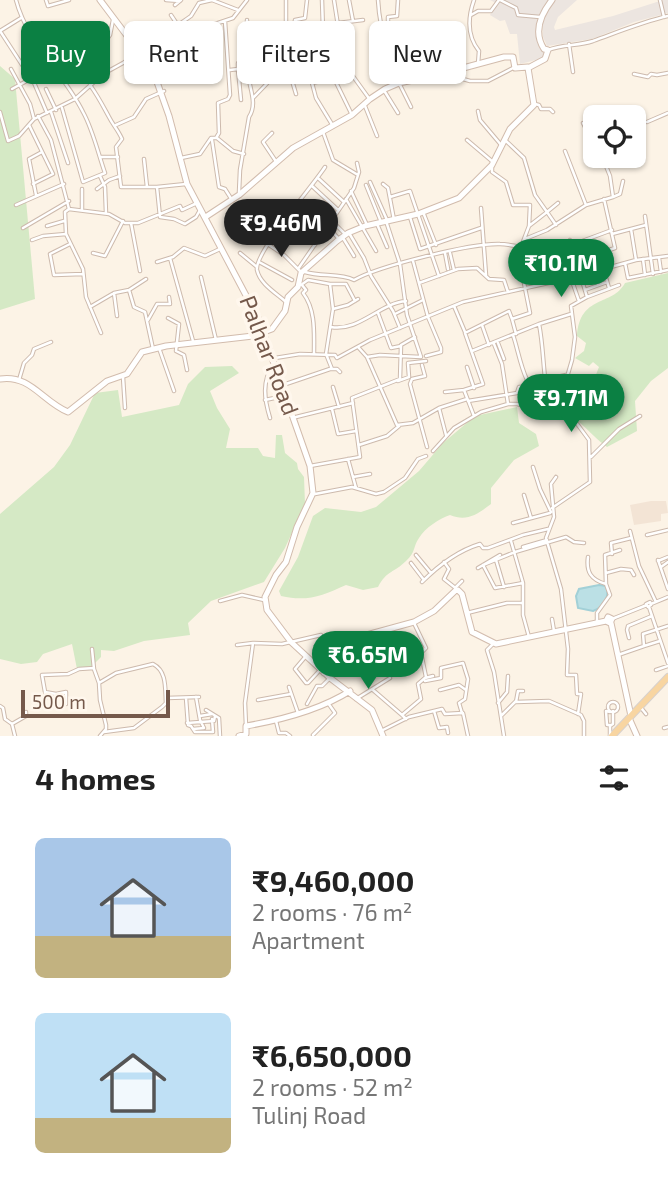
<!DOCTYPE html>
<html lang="en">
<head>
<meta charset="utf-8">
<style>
	:root { --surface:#fff; --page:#f6f6f6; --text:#222; --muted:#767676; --accent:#0b8043 }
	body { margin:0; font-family:"Exo 2",sans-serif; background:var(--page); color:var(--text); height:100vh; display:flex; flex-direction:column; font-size:26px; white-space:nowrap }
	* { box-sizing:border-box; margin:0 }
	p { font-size:23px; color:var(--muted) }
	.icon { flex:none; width:38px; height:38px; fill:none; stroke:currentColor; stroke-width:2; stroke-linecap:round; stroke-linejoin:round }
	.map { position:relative; height:736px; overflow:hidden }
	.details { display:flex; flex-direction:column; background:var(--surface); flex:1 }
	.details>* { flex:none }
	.top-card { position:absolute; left:21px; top:21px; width:626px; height:63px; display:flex; gap:14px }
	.tools { position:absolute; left:583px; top:105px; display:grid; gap:14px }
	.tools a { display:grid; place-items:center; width:63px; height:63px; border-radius:10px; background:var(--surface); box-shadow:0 2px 5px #0004; font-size:35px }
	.scale { position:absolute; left:21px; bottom:18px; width:149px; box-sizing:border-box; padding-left:7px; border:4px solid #75594b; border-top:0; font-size:19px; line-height:24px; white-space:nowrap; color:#75594b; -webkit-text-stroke:5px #fff7ed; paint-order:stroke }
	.price { position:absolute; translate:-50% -60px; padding:0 16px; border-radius:24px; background:var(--accent); color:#fff; font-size:23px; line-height:46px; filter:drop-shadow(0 2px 4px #0008) }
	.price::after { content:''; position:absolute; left:50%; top:42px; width:21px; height:16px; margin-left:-10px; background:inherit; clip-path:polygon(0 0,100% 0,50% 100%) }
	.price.on { background:#222; color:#fff }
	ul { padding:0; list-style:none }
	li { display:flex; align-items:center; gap:21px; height:175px; padding:0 35px }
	li span { display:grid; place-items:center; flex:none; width:196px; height:140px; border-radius:10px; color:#555 }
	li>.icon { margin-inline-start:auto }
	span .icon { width:84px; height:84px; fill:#fffc; stroke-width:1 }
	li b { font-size:30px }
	h2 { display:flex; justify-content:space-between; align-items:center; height:84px; padding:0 35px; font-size:30px }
	.pill { padding:0 24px; border-radius:10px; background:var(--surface); box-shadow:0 2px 5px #0004; font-size:24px; line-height:63px }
	.pill.on { background:var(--accent); color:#fff }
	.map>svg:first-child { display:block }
	.residential { fill:#f3e4d5 }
	.industrial { fill:#ece5e0 }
	.green { fill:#d5e9c5 }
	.water { fill:#bbe0e5; stroke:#a2d0d7; stroke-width:2 }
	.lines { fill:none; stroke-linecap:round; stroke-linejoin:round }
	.street-casing { stroke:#cdbaad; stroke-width:4.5 }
	.secondary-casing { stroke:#d2bcad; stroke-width:7 }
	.primary-casing { stroke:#d8d1cd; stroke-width:8 }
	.street { stroke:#fff; stroke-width:2.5 }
	.secondary { stroke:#fff; stroke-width:5 }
	.primary { stroke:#f8d5a1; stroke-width:6 }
	.labels { text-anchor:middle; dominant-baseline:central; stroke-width:7; stroke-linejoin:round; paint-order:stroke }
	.street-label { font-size:23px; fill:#75594b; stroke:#fff7ed }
</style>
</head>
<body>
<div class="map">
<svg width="668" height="736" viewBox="0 0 668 736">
	<rect width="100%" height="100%" fill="#fcf3e6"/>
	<path class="residential" d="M651,501H666L668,513L661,514V521L634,525L630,505Z"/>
	<path class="industrial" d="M490,0H549L540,14L538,25L540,42L547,51L544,58L520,64L517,34H510L505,20L500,21L490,15L496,3Z
		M555,0H577L558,17L554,27L555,30L613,16L663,0H668V13L634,22L592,39L547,46L543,37L542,22L548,6Z"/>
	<path class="green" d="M0,66L15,79L35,299L0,310Z
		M668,273V368L651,381L635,401L637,431L607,447C586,431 582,419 557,410L556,401L571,380L583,379L587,385L593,382L599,367L593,362L589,366L575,358L584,351L586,343L577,336C580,294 612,307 625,283Z
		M232,366L239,373L210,391L217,408L230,429L226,448H258L263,456L275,458L276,435H282L285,453L297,463L298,469L304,477L305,504L285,548L264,582L211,601L188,623L190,635L144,641L114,651L101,650V657L91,667L77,669L72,644L43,654L37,662L21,664L0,659V514L54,467L70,445L95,393L118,390L122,417L179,405L188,384L205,367Z
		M517,407L519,423L536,434L539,446L514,460L491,488V504C478,514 467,522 450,515C440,518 425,528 419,538C413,546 416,552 406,561C394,573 387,570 378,587L363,590L346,585C322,596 307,602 281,596L279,591L298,557L313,516L325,508L361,512L376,507L419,471L443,443L475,416Z"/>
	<path class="water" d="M599,585L606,586C610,597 604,607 593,611L578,608L576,596L579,589Z"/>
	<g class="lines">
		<defs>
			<path id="street" d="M16,0C27,43 64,73 83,112C93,130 98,153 105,173L83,182L62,108
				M46,0L48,6L69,0
				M166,0L180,1
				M307,0L305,18L295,20L292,39L308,44V56L312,83L334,78
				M322,0L323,30L338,29
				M334,0L341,45L350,72L368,97
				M349,0L353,21
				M378,0C379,17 381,30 387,46L396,48L402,61L406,81
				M474,0C468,17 467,36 479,51L478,64
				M500,0L516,8L518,15L540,17
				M660,0L664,17
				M175,5L181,0
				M171,15L177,24
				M471,15L478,11H491L499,0
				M338,23L363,20
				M286,26V0
				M0,31L30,77
				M0,31L21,18
				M75,32L95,42H105L110,35L113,20
				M247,32L264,31
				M81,35L84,52L103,74
				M292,39L291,46H285V57L296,94
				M151,43L164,69L168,71H179
				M324,43L331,72L352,115
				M569,44L573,72
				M396,48L388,24V17L397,16L398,0
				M548,50C563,44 578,46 593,41C618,32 642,22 668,16
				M212,58V25L233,18L247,0
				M32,59L39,73
				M248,59H267L285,54
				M23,64C40,54 53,47 46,26
				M11,69L30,104L34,119
				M238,69L241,100
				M230,70L238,69V63L247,62
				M453,71L456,77L470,81H488L515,67
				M634,74L648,77L651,74L657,75L668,73
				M293,76L310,73
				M32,78L71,53
				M414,79L408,64L424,60L434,61L441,74
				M312,83L316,98L333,126
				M399,83L411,107
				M90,85C98,96 103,106 109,117C113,125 118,130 122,139L116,147L121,187H157
				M12,89L32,78L47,113
				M46,89L56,110
				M385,92L398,113
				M253,98L280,70L288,67
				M535,104L539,105L541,109H550L553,112
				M365,106L377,136
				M478,111L480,120L502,146
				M0,112L8,141L19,136L34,119L75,99L103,74L123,63L191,16L199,3L212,0L238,10
				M51,112L68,163
				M38,116L51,140L69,209L109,214L125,223H138L180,206L182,210L195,204
				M647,122L668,113
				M583,123L588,133L595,131
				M29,125L53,174L33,184
				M116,125L134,117L146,99L164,91
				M323,132L333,160L358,175
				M272,133L263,142L275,160
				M217,138L233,151L244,154
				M212,140L219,187L225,189L232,200
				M467,140L493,162
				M505,140L524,158L535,195L547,212L529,226
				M100,157H118
				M181,158L200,154L211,138H216L219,133L218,103L228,99L230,95L225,21
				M144,159L147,187
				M100,176L105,187L106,213
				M318,178L344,202
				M370,182L387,220
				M186,184L157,187L160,217L174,219L185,224L196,217L200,210
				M383,184L388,188L394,220
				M366,185L381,222
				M312,186L338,210
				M82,189V210
				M97,189L109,180L120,176
				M351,191L367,225
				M239,192L240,170L249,117C258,103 249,88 248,73C247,55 247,37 247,20
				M36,195L29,159L42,152
				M390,197L410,191L439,276
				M613,197L620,194L623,181
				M346,199L376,251
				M16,205L64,184
				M586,205L613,197L610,176L602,156
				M481,208L486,275
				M423,212L436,245
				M645,216L653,274
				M287,217L315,245
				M410,217L420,249L481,228
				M331,220L346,235
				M131,223L140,271
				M377,224L387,247
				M556,225L547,212L558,203
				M47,226L64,221
				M327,226L339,239
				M23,228L69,201
				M631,229L636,260
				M349,233L364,258L371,276L393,311L400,328
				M66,234L83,269L86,297L101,333
				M612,234L646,225
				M343,238L354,256
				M525,239L547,230L586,205L565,151
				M32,240L43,236L66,234L65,212L69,209
				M570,240L587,297
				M577,243L612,230
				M70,244L50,254L54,275L83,274
				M269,245L284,255L298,269
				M93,253L105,256L123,221
				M240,253L257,267
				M445,253L448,269
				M450,253L454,270
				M599,254L609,288
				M170,258L193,341
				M659,258L661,272
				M643,259L645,275
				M413,261L428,317L441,348V352L426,356
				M576,261L615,248L604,199
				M157,262L173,257L184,248L205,256L220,249
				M259,262L292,280
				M625,263L628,278L668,270
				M305,272C321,277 340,273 354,280C379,266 471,243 500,244C507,244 514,246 521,247
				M302,273L298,269L354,188L359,172L357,163
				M201,277L216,340
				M571,278L579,301
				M419,283L458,269L477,268L489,279L504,280L508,292
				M330,284H346L355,301
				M301,285L308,280L330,284L333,309L326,354L332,369
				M302,285L306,290L303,293C316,310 314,333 314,354
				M129,290L146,279
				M585,290L607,282
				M114,293L117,316
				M286,302C276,293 260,284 257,270C254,253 313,186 325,167
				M454,306L465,332
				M90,307L114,293L129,290L134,307L145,312L153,349
				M333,309L348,305L358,299
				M395,314L423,300
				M168,318L179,324L176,351L184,355L187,370
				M512,319L516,334
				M148,320L157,304H170L169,297
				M539,324L571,314
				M482,325L489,345
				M331,327C359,332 380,303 406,301
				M513,335C520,355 523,389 544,398L558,393L565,384L572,360L575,337L571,306L587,297L619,285
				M498,343L504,359
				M494,344L502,364L508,404
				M401,345L415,337
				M358,347L367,357L397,425L413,423L439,408L467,399
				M159,348L174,391
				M472,351L539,324C545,354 542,382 552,411
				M367,357L380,355L421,357L407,315L400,264L386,221
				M275,358L300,354L335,355L337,358L370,340L463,302L571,278L636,260L668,256
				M422,365L425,376L412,379L410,384L427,447
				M467,367L474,388
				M123,377L125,408
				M19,380L24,363L32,355L34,349L51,342
				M398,381L409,377L408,363L426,361
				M530,383L566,375
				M283,385L330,369H337L340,372
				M333,387L339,407
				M464,390L474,416
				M445,392L464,390L483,384L465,333L509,311L512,319L530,313L523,278L521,247L529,226L530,205H513L506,182L492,172V165
				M265,400L284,396
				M468,401L517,393L519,387L529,386
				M439,408L446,435
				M332,409L338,434L356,431
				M296,417L353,403
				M270,418C264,398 262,382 273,364
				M359,445L387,436L399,426
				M433,451L454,428L481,412L508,404H517L552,412L575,421L589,440L590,482L552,508
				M591,457L619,429L640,416
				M348,459L356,488
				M310,466L360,457L352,398L400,379L401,346L391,348L378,313
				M533,467L540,489L551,512
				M353,477L370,474
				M556,477L551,484L554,517L546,538L561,589L568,649L567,675H576L577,694H581L578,714
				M315,494L352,487L376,494L384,492L405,478L418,459L426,456
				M524,495L531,518
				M513,523L550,513
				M630,531L639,566L656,602
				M647,535L668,530
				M511,541L523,583V615L529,637
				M523,547L547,540
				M612,554L611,543L631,538
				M416,555L431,573
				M588,557C586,572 591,580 606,584L610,595L597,613V623
				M496,560L504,587
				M658,560L668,589
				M658,561L668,557
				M444,562L449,569L444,579L458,590
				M411,563L424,580
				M483,565L515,552L566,537L574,542L584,543
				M483,565L495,588L523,583
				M661,567L668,562
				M478,568L500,555
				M606,573L621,569L631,570L634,575
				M422,582C439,565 457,551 480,544L483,548H488L523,535L548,529
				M606,584L605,555L620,550
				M455,588L462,581
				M220,601L242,595L264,600
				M650,602L651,605L648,607L646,604Z
				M651,604L668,597
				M649,607L668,663
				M467,613L507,603H522
				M552,619L554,631
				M612,619L647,605
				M380,634L382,655
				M629,638L627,630L628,626L652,616
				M352,640L355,660
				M494,643L487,650L494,672L504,736
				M237,645L253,643
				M644,646L660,641
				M92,649L94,669L99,683L100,700L106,725V729L100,736
				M618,655L644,646L643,634L668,626
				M306,656L295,669L306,683H308L320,670
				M656,670L668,666
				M425,678L433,676
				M425,681L441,678V668L463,663L468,679L465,699L459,703L462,713
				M99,683L116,673L153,664C167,671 165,688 166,703L162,707L134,728L104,732
				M289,687L298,713
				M373,690L402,715
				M440,690L459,685L466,690
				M523,691H518L516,702L549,701L581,715L584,721V736
				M167,698L199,697
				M186,698L188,725L191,726L195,732H213L212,719
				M356,699L390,678
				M258,700L291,694
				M43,702L46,698L45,692
				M608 707a5 5 0 1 1 10 0a5 5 0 1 1-10 0Z
				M498,703L507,692L508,676
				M66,704V692L56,694L45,692L42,675L68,674L79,669L94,668
				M307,704L317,686H322L329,679
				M0,706L3,708L5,719L12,724L15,736
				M642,709L646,714
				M206,710L219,718L220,736
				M434,711L439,728L447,727L448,733
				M610,712L606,711L607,725H611
				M200,716L212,714
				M501,716L516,701
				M406,719L402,715L421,699L418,684L426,677L421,653L426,648L414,623
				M276,721L279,733H286L290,736
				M187,723L214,721L215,716
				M12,724L26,716V712
				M246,726L245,703L253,643L282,644L321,635
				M664,728L668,727
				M193,729L204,728L200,720L196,697
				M383,730L409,717L442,709L445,714L463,713L468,736
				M313,735L335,713L328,703
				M610,736V726L613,724V711"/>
			<path id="secondary" d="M100,0L149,65L157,82L169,116L187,184L258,318L310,466L313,493L297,527L286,562L276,575L265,597L267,610L291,642L330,678L372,710L383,736
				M207,216L239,195L293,148L352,115L370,99L385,89L399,83L441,74L504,57H513L515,68L528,67
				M0,379C30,374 43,402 68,412L107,381L127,374L142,352L166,346L253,336L272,329L285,311L288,297L298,287L301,273L337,241L348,233L365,226L418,214L459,198L492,165L510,129L534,105L528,68L545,59L548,50L544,49C533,32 541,14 552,0
				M455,591L458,590L462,594L472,632L496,644L606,621
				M608,617L612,619L610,623L606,621Z
				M611,623L631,716
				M324,673L341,642L414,622L434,611L455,591
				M629,718L637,736
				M239,736L246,734V726C281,720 320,710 350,691"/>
			<path id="primary" d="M612,736L668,677"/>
		</defs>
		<use href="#street" class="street-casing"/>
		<use href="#secondary" class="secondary-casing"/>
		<use href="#primary" class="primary-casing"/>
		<use href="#street" class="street"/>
		<use href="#secondary" class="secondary"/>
		<use href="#primary" class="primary"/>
	</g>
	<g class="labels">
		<g class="street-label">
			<text transform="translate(270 355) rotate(69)">Palhar Road</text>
		</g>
	</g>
</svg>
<div class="tools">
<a><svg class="icon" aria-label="locate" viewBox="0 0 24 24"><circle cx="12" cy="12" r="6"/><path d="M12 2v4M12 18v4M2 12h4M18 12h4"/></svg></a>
</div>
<div class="scale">500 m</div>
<b class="price on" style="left:281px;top:259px">₹9.46M</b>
<b class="price" style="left:561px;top:299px">₹10.1M</b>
<b class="price" style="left:571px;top:434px">₹9.71M</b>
<b class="price" style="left:368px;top:691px">₹6.65M</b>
<div class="top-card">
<a class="pill on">Buy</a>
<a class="pill">Rent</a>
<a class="pill">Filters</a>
<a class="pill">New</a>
</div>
</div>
<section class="details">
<h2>4 homes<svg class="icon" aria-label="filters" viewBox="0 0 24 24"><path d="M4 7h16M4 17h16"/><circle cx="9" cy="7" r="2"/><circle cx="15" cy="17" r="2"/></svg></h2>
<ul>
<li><span style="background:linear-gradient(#a9c7e8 70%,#c2b280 0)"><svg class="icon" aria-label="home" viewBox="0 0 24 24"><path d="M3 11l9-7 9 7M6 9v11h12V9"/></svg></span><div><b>₹9,460,000</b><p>2 rooms · 76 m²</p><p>Apartment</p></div></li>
<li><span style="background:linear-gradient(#bfe0f5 75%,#c2b280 0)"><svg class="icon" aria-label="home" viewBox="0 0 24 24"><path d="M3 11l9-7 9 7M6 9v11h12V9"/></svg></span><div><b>₹6,650,000</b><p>2 rooms · 52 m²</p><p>Tulinj Road</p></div></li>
</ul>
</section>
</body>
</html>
